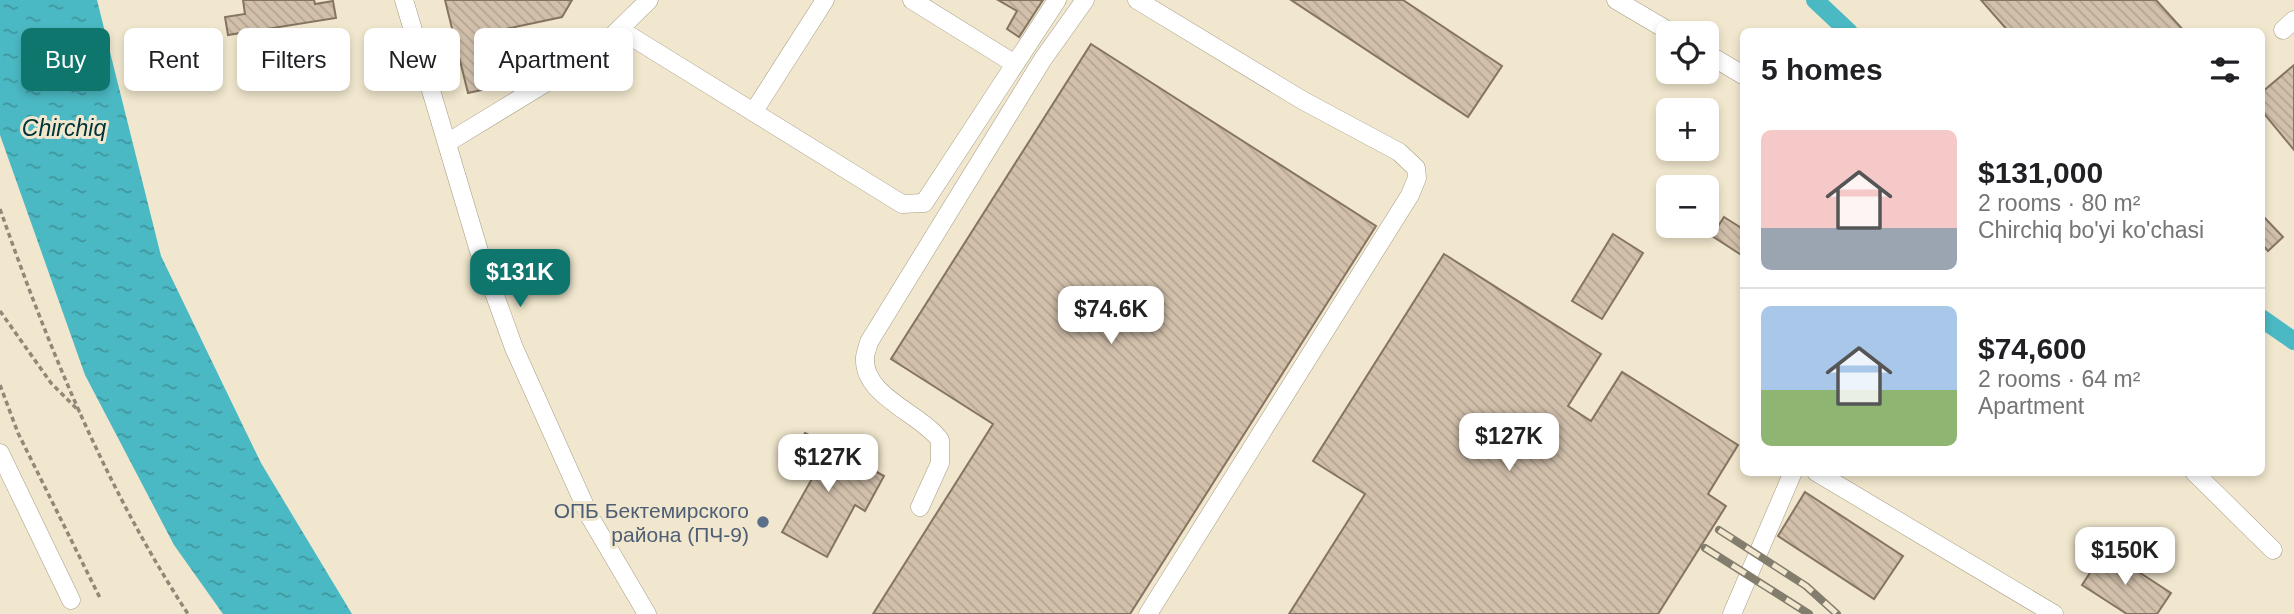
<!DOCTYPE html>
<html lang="en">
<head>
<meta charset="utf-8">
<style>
	:root { --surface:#fff; --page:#f6f6f6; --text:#202124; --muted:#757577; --line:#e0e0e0; --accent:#0f766e }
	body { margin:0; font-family:Helvetica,sans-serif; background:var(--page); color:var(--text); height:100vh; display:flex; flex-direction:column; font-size:26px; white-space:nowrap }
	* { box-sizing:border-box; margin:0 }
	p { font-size:23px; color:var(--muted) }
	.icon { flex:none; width:38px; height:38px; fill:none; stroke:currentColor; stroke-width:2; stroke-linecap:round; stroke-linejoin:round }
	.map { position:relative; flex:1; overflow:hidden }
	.sheet { position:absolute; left:1740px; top:28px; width:525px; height:448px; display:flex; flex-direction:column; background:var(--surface); border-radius:10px; box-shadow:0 4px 10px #0003 }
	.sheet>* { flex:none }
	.guide { position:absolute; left:21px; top:28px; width:665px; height:63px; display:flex; gap:14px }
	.buttons { position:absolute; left:1656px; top:21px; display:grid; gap:14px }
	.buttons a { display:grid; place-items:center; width:63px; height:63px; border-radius:10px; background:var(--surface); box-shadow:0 4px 10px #0003; font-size:35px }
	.price { position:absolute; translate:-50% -60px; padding:0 16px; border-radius:14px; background:#fff; color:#222; font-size:23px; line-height:46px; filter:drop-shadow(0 2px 4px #0008) }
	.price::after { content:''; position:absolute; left:50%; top:42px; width:21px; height:16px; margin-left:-10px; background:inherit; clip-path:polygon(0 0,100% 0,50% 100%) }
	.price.on { background:var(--accent); color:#fff }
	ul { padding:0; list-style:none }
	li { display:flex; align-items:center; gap:21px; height:175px; padding:0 21px }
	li+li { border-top:2px solid var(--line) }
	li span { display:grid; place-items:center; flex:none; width:196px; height:140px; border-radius:10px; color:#555 }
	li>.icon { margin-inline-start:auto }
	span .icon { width:84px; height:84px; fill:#fffc; stroke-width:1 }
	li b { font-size:30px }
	h2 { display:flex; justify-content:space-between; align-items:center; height:84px; padding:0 21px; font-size:30px }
	.chip { padding:0 24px; border-radius:10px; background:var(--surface); box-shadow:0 4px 10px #0003; font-size:24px; line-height:63px }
	.chip.on { background:var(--accent); color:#fff }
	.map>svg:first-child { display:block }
	.water { fill:url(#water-ripples) }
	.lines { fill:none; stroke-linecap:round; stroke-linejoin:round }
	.canal { stroke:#4bb9c3; stroke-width:18 }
	.building { fill:url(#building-back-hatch); stroke:#857461; stroke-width:2 }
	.minor-casing { stroke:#a49b83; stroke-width:19 }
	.path { stroke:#908977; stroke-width:3.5; stroke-dasharray:5 3.5; stroke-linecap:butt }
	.minor { stroke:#fff; stroke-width:18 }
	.rail-casing { stroke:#837d6d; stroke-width:8 }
	.rail { stroke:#f1e7ce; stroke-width:5; stroke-dasharray:16; stroke-linecap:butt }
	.service-dot { fill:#5c6f8a; stroke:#f1e7ce; stroke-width:2.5 }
	.labels { text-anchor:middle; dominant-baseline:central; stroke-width:6; stroke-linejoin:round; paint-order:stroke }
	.service-label { font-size:21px; fill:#4e5e75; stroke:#f1e7ce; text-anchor:end }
	.water-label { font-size:23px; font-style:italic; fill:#003438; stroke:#f1e7ce }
</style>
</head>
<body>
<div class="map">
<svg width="2294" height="614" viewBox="0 0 2294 614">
	<defs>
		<pattern id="water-ripples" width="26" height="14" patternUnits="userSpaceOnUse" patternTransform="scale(1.75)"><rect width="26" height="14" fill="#4bb9c3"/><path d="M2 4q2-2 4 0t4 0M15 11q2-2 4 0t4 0" fill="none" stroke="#3f969e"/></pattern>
		<pattern id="building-back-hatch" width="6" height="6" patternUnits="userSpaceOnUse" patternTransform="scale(1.75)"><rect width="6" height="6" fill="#d2c0ab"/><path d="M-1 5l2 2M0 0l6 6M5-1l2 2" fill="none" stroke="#b4a593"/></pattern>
	</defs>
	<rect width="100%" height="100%" fill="#f1e7ce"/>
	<path class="water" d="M0,0H97L161,256L261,463L352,614H223L174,545L85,375L0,135Z"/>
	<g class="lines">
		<path class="canal" d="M1815,0L1849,32
			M2261,318L2294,341"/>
	</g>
	<path class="building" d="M243,0H314L315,4L333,1L336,18L228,35L225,17L245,14Z
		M445,0H572L562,17L491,32L493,44H490L500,86L468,93Z
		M998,0H1043L1019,37L1007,29L1017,11Z
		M1291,0H1403L1502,66L1468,117Z
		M1981,0H2156L2185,32H2009Z
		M1091,44L1376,226L1130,614H873L993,424L891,359Z
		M2294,65V150L2261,110V93Z
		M2261,214L2283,237L2268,251L2261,243Z
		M1724,217L1743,229V256L1712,236Z
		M1613,234L1643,253L1602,319L1572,301Z
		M1444,254L1601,354L1568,406L1591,421L1622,372L1738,445L1708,494L1726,506L1658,614H1289L1365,494L1313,461Z
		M805,433L884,476L865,511L855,505L827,557L782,532L813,477L787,464Z
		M1805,492L1903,556L1874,599L1778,536Z
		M2105,550L2171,593L2157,614H2127L2082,585Z"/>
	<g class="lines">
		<defs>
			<path id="minor" d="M404,0L479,251L514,348L590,517L647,614
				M912,0L1015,64
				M1137,0L1302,100L1399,152L1416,168L1417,178L1410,195L1148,614
				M1616,0L1672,33
				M619,29L902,204L924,203L1057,0
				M2283,30L2294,20
				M1706,53L1743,75
				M754,111L825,0
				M447,143L596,52L649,0
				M0,453L71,600
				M1816,472L2054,614
				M2194,472L2273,550
				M920,507L940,463V440C920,413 863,396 865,358C865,353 868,347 869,342L1043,59L1085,0
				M1732,614L1793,472"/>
		</defs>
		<use href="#minor" class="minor-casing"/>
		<path class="path" d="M0,209C49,349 107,490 188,614
			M0,311L51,383L80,412
			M0,385L18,433L101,600"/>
		<use href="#minor" class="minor"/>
		<defs>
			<path id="rail" d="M1719,530L1806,586L1837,614
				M1705,548L1809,614"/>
		</defs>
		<use href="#rail" class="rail-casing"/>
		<use href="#rail" class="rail"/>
	</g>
	<circle class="service-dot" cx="763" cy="522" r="7"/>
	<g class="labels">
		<g class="service-label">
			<text x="749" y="510">ОПБ Бектемирского<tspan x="749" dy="24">района (ПЧ-9)</tspan></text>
		</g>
		<g class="water-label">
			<text x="64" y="128">Chirchiq</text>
		</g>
	</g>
</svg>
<div class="buttons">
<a><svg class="icon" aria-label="locate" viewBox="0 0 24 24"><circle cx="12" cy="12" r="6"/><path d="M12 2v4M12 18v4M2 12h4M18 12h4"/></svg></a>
<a>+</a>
<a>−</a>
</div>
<b class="price on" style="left:520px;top:309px">$131K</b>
<b class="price" style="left:1111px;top:346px">$74.6K</b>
<b class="price" style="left:1509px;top:473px">$127K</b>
<b class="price" style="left:828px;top:494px">$127K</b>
<b class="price" style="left:2125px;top:587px">$150K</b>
<div class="guide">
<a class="chip on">Buy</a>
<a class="chip">Rent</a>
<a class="chip">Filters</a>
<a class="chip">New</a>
<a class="chip">Apartment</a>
</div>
<section class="sheet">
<h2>5 homes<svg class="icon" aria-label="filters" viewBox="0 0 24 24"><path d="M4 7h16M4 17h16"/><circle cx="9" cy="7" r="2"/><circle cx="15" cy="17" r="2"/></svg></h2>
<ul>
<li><span style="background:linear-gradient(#f6c9c9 70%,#9aa5b1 0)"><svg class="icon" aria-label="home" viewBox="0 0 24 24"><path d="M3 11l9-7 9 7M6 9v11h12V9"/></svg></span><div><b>$131,000</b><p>2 rooms · 80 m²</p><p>Chirchiq bo'yi ko'chasi</p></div></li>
<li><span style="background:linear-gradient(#a9c7e8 60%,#8fb573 0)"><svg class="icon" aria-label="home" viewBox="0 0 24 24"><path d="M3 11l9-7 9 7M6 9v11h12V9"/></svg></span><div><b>$74,600</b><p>2 rooms · 64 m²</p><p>Apartment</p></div></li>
</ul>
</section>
</div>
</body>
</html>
